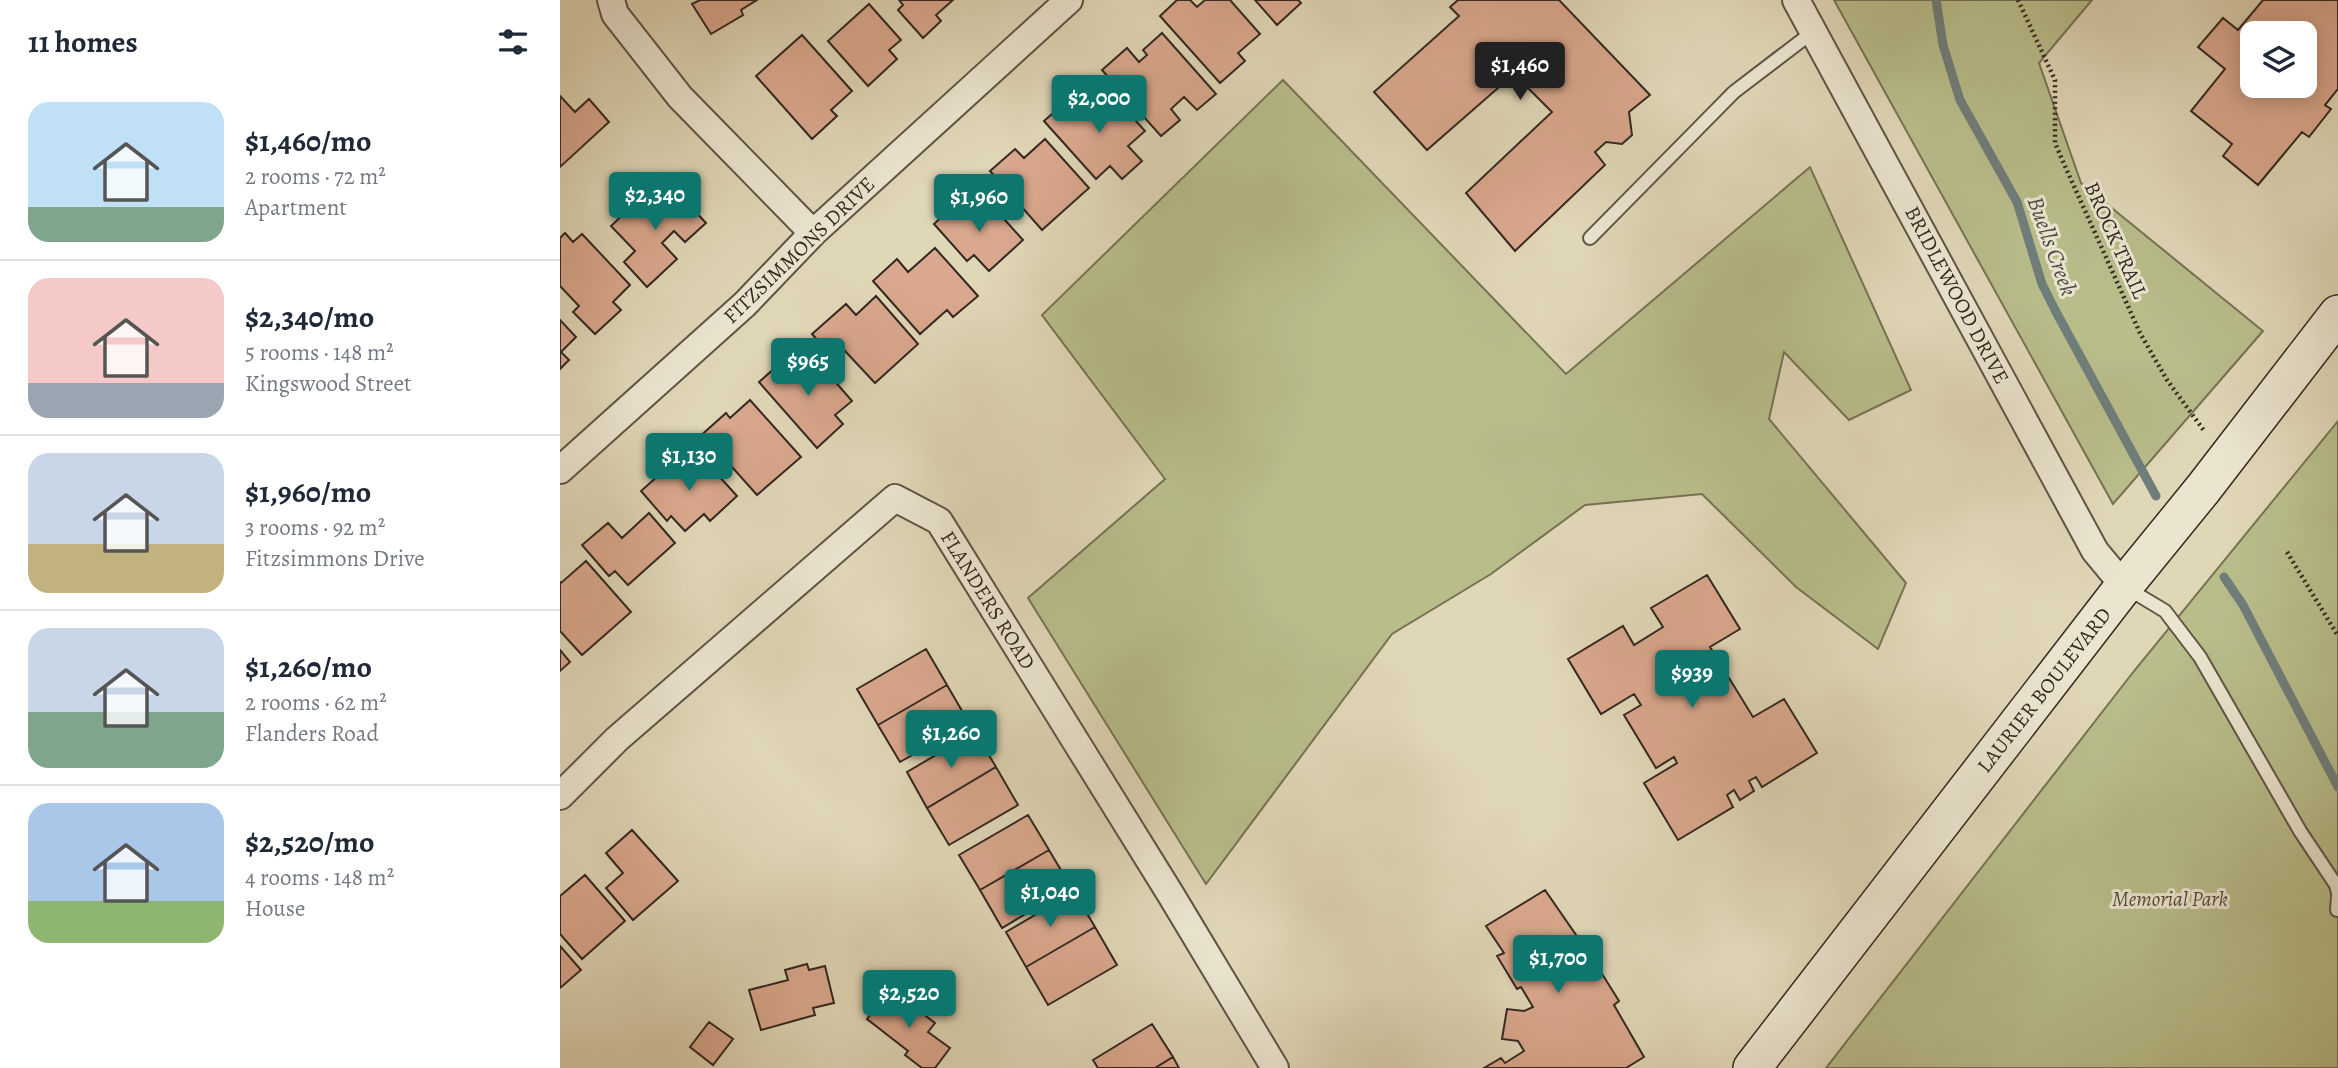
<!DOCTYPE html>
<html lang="en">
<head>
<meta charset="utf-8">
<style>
	:root { --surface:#fff; --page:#f6f6f7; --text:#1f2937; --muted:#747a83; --line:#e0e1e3; --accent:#0f766e }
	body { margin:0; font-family:Alegreya,serif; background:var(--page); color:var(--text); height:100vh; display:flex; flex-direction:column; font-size:26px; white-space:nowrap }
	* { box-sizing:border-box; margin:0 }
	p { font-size:23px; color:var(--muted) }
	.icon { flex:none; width:38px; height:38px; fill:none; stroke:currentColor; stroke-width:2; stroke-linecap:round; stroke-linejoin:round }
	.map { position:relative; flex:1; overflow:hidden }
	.side { display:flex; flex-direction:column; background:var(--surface); width:560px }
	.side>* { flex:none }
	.fabs { position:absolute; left:1680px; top:21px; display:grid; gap:14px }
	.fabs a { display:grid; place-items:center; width:77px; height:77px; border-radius:14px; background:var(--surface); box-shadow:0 4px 18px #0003; font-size:35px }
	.price { position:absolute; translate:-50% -60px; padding:0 16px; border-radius:7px; background:var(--accent); color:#fff; font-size:23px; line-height:46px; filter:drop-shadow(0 2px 4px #0008) }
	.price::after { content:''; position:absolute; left:50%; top:42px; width:21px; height:16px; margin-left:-10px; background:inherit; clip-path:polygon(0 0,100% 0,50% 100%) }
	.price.active { background:#222; color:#fff }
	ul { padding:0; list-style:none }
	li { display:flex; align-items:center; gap:21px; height:175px; padding:0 28px }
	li+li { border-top:2px solid var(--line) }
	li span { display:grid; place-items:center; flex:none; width:196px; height:140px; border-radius:21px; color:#555 }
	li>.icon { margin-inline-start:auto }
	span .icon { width:84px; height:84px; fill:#fffc; stroke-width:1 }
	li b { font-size:30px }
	h2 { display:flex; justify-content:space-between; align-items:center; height:84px; padding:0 28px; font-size:30px }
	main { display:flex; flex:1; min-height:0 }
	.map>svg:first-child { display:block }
	.green { fill:#b8bd8a; stroke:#767256; stroke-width:2 }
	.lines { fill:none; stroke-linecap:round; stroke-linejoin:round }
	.stream { stroke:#6f7e7b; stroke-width:9 }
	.building { fill:#daa88e; stroke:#342822; stroke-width:2; fill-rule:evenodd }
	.lane-casing { stroke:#5f5447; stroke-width:16 }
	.street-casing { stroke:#5f5447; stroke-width:30 }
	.secondary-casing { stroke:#342822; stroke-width:40 }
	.path { stroke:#342822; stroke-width:4.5; stroke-dasharray:2 3.5; stroke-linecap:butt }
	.lane { stroke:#ebe5d0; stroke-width:12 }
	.street { stroke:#ebe5d0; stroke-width:26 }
	.secondary { stroke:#ebe5d0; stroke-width:37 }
	.labels { text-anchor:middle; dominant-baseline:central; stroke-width:6; stroke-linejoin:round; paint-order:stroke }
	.street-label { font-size:21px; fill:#342822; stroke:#ebe5d0 }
	.park-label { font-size:21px; font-style:italic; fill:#554d3c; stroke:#ebe5d0 }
	.water-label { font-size:23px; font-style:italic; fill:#4c4c47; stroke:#ebe5d0 }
</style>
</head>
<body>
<main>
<section class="side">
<h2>11 homes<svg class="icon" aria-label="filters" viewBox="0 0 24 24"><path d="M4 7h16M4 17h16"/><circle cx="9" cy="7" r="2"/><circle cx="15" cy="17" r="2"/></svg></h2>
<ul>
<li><span style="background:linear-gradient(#bfe0f5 75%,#7fa58c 0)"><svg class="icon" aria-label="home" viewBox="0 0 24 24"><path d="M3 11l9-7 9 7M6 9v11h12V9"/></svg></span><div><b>$1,460/mo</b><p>2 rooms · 72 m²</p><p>Apartment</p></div></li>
<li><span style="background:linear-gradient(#f6c9c9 75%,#9aa5b1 0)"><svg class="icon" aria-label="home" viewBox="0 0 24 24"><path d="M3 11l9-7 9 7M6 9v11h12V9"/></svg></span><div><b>$2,340/mo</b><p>5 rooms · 148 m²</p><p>Kingswood Street</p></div></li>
<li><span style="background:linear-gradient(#c9d6e8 65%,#c2b280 0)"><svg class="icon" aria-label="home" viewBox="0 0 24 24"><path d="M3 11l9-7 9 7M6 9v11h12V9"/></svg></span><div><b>$1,960/mo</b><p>3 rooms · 92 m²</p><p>Fitzsimmons Drive</p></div></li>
<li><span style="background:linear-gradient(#c9d6e8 60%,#7fa58c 0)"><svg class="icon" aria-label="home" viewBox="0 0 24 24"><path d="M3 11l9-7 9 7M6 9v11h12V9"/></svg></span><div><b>$1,260/mo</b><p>2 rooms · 62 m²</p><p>Flanders Road</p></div></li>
<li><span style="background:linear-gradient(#a9c7e8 70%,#8fb573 0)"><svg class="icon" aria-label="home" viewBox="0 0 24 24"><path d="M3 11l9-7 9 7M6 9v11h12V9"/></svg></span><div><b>$2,520/mo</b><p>4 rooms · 148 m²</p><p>House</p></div></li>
</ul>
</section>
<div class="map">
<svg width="1778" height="1068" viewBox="0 0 1778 1068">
	<rect width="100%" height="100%" fill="#e0d7b7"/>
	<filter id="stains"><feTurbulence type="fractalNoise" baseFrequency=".00286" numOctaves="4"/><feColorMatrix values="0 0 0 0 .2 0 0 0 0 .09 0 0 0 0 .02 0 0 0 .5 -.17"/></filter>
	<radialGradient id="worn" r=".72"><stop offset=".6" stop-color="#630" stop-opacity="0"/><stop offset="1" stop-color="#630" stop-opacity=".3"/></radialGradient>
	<path class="green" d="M1274,0H1532L1479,63L1521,183L1703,331L1553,504Z
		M723,80L1006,374L1250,167L1351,390L1289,420L1224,352L1209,419L1346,583L1318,649L1236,587L1142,494L1025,505L931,574L832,634L646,884L468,598L605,479L482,315Z
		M1778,421V1068H1266L1574,671Z"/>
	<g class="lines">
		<path class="stream" d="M1376,0L1383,45L1400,100L1457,202L1482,284L1495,310L1596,496
			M1664,577L1683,605L1778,787"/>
	</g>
	<path class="building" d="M140,0H197L181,10L183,15L151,34L132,4Z
		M339,0H393L376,15L381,21L363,38L338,10L343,5Z
		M617,0H630L637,7L645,0H670L700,34L678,53L685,61L660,83L600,16Z
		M695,0H738L741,3L717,25Z
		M898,0H999L1090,95L1069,112L1072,135L1062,144L1046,142L1035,152L1045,165L955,251L906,193L992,112L954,74L867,150L814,92L899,16L890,7Z
		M1703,0H1778V89L1765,105L1771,109L1749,137L1742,132L1698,185L1663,156L1672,144L1631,111L1665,69L1638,47L1663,18L1678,30ZM1692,33H1745V86H1692Z
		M309,4L341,40L329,50L337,59L308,86L268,41Z
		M602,33L656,94L637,110L624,97L611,109L620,120L601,136L542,70L567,48L579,62L587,55L583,50Z
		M242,35L292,91L271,110L277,116L252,139L196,76Z
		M547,89L585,131L568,146L582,161L562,179L550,166L536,179L484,121L509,99L521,113Z
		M0,96L15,112L29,99L49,122L0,167Z
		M485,139L529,188L482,230L430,171L455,149L464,158Z
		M94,185L110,201L118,193L146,223L125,242L114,231L102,243L117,259L87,287L64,262L75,251L51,226Z
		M427,200L463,240L429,271L414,255L407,261L374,224L399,201L411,215Z
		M5,233L13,242L22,234L70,285L53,302L61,310L35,334L13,312L19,306L0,286V238Z
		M375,248L418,296L393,317L387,310L360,334L313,281L337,259L348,272Z
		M316,296L358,344L315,383L285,351L275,360L252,334L286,304L296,315Z
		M0,320L16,337L1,352L9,360L0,369Z
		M251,354L292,401L275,415L283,424L257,448L199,382L225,359L234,369Z
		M190,400L241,457L197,495L165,459L160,463L138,438L166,413L170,418Z
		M139,454L177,496L150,521L144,514L125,531L111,516L107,521L81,491L108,467L115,475Z
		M89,513L115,543L68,585L55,571L49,576L22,545L48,523L62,538Z
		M26,561L71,612L22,655L0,631V582L1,583Z
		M1147,575L1180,629L1150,647L1193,717L1224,699L1257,753L1202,787L1196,777L1189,781L1194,791L1180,800L1174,790L1167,795L1173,807L1118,840L1084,783L1117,763L1114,757L1096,768L1064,715L1081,705L1074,694L1041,714L1008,659L1063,626L1074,645L1103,627L1091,608Z
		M366,649L387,685L318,725L297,689Z
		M0,650L10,662L0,671Z
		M387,685L409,723L340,762L318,725Z
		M415,732L436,767L367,808L347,772Z
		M436,767L458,805L389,845L367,808Z
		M468,815L489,850L420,890L399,855Z
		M72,830L118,881L73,920L46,888L63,873L46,853Z
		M489,850L511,887L442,928L420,890Z
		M25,875L65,921L22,959L0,934V896Z
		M985,890L1025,948L1022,951L1035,971L1039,969L1059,1001L1054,1005L1084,1057L1066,1068H924L941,1058L945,1063L964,1051L958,1041L942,1039L947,1009L964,1011L973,1007L961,987L957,989L937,956L944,953L926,926Z
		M514,892L535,927L466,967L446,932Z
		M535,927L557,965L488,1005L466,967Z
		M0,946L21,970L0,988Z
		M247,964L249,970L265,966L274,1003L253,1008L255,1015L201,1030L189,990L228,980L225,970Z
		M330,989L375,1023L368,1032L390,1048L375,1068H362L345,1055L348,1051L307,1019Z
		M149,1022L173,1039L153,1065L130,1047Z
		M592,1024L613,1057L595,1068H538L533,1060Z
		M613,1057L619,1068H595Z"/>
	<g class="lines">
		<defs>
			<path id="lane" d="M1030,238L1174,92L1254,31
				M1565,587L1605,611L1640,657L1740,831L1776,885L1778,893
				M1777,910L1778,896"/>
			<path id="street" d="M51,0L55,14L120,97L253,233
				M1236,0L1535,551L1564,586
				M0,470L185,304L253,233L509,0
				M0,796L57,739L335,498L379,521L611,895L715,1068"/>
			<path id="secondary" d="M1192,1068L1564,586L1643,489L1778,314"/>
		</defs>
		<use href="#lane" class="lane-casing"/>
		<use href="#street" class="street-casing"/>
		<use href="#secondary" class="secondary-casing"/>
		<path class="path" d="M1458,0L1495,80V143L1504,164L1580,333L1607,380L1645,432
			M1727,552L1778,636"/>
		<use href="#lane" class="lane"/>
		<use href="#street" class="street"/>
		<use href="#secondary" class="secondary"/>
	</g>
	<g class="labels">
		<g class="street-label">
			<text transform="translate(1556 240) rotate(66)">BROCK TRAIL</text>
			<text transform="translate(239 250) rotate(-44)">FITZSIMMONS DRIVE</text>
			<text transform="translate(1397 295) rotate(62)">BRIDLEWOOD DRIVE</text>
			<text transform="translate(428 600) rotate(58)">FLANDERS ROAD</text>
			<text transform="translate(1484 690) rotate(-52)">LAURIER BOULEVARD</text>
		</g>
		<g class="park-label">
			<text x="1610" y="899">Memorial Park</text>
		</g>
		<g class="water-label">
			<text transform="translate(1492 246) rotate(70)">Buells Creek</text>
		</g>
	</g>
	<rect width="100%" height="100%" filter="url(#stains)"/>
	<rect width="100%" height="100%" fill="url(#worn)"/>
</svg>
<div class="fabs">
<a><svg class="icon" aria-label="layers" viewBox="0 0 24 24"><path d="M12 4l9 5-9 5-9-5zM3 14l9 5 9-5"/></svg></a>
</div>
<b class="price active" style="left:960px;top:102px">$1,460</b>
<b class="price" style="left:539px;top:135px">$2,000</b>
<b class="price" style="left:95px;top:232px">$2,340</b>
<b class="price" style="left:419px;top:234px">$1,960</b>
<b class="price" style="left:248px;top:398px">$965</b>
<b class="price" style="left:129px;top:493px">$1,130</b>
<b class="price" style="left:1132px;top:710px">$939</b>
<b class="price" style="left:391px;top:770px">$1,260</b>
<b class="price" style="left:490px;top:929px">$1,040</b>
<b class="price" style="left:998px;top:995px">$1,700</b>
<b class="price" style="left:349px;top:1030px">$2,520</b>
</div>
</main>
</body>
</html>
